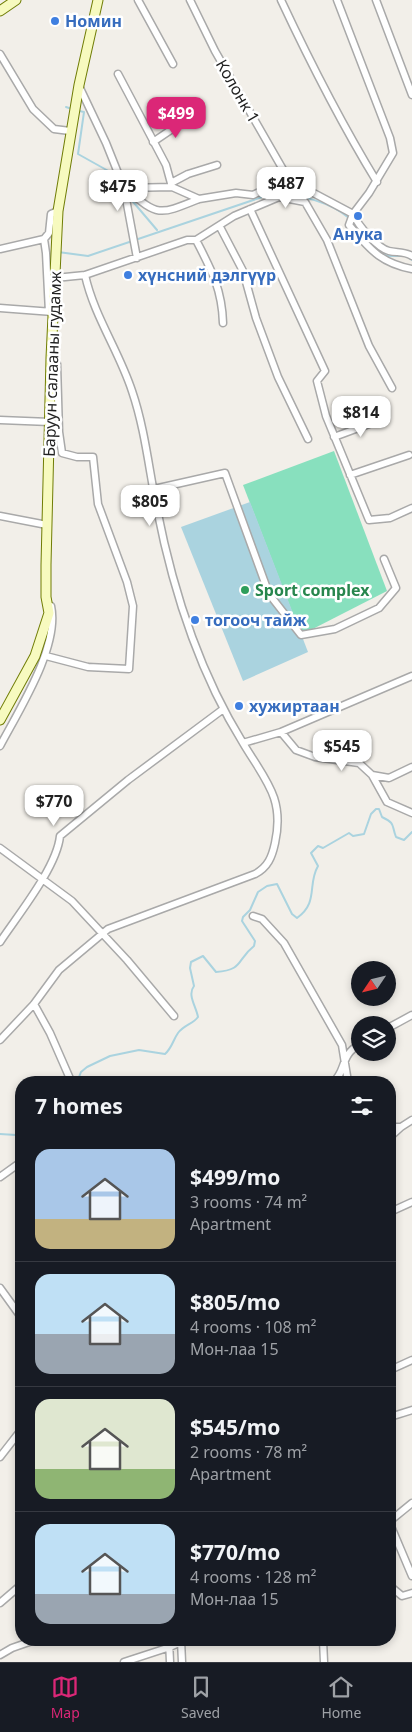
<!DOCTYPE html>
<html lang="en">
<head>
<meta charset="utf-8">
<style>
	:root { --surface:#171b24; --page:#242831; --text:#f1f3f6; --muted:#9ea1a6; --line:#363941; --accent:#db2777 }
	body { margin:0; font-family:"Noto Sans",sans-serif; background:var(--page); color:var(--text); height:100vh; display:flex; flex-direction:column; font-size:19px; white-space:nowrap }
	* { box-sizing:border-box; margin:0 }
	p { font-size:16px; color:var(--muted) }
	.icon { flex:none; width:28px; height:28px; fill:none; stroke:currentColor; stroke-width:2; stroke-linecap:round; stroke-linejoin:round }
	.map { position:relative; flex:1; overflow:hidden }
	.sheet { position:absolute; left:15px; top:1076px; width:381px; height:570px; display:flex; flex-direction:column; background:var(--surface); border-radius:20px; box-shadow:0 2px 8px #0003 }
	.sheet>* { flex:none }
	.needle { width:32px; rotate:235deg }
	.buttons { position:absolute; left:351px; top:961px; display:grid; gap:10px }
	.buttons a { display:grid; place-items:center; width:45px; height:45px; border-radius:50%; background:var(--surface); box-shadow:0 2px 8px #0003; font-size:25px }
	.price { position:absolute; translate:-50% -42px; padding:0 11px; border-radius:10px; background:#fff; color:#222; font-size:16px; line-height:32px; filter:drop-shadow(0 1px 2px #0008) }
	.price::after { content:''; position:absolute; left:50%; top:30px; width:15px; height:11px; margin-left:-8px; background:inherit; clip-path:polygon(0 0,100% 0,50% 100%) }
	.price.selected { background:var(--accent); color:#fff }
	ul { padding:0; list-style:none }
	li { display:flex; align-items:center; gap:15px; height:125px; padding:0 20px }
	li+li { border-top:1px solid var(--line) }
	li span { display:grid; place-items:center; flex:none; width:140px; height:100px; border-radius:15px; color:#555 }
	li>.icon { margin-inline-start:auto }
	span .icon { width:60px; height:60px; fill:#fffc; stroke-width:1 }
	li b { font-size:21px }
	h2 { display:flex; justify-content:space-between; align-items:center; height:60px; padding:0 20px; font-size:21px }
	.menu { display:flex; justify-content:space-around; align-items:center; height:70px; border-top:1px solid var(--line); background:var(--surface); font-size:14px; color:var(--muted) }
	.menu a { display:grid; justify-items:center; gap:2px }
	.menu .selected { color:var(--accent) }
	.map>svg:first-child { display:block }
	.pitch { fill:#88e0be }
	.water { fill:#aad3df }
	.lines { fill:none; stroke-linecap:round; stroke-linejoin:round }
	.stream { stroke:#aad3df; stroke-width:2 }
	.street-casing { stroke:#a9a9a9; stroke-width:9 }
	.secondary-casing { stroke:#707d05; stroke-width:11 }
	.street { stroke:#fff; stroke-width:6 }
	.secondary { stroke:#f7fabf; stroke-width:9 }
	.shop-dot { fill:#3f7fe0; stroke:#fff; stroke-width:2 }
	.leisure-dot { fill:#2e9e5b; stroke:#fff; stroke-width:2 }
	.labels { text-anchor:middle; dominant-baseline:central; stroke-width:5; stroke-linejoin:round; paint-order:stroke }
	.shop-label { font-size:16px; font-weight:bold; fill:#366cbe; stroke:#fff; text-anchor:start }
	.street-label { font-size:16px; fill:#222; stroke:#fff }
	.leisure-label { font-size:16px; font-weight:bold; fill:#27864d; stroke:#fff; text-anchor:start }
</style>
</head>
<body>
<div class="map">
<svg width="412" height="1662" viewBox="0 0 412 1662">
	<rect width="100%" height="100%" fill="#f2efe9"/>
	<path class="pitch" d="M334,451L387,591L301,635L243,485Z"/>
	<path class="water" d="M250,502L308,652L243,681L181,527Z"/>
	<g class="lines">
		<path class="stream" d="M66,107L69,108
			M79,111L84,112L78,154L112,173L120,191
			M129,197L157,230
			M352,222L373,244
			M376,247L387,256H406L412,260
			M58,252L88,256L277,192C301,196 329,201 349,218
			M77,1082L81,1072L87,1067L110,1056L139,1050L165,1054C172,1048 173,1040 178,1033C184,1025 193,1024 198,1017C196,1006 187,995 194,986L190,968L191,962L203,956L216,972C244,970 236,960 254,946L255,941L242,921L243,917L250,910L258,892L267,886L277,884L292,914L297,918C319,902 307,885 318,866L311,853L318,846L323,848L349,833L353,836L364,834L371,814L376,809H379L382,817C396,824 391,824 396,837L404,840L412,832
			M0,1134L16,1135L21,1132"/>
		<defs>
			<path id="street" d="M138,0L173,64
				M190,0L215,51L289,180
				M281,0C310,62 341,123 377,182
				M337,0L390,138L393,153L369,193L353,214C358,225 377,248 389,251C397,253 404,251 412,256
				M376,0L412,95
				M0,54L33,109L54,129L70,131
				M118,74L166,165L172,187
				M79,86L106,143L124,188L137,258
				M153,142L187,119
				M171,183L188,174L217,165
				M124,188L172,187L199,199L236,193L253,195L275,184L289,180L353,214L349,225C370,249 380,263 412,269
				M124,188C159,216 157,216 199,199
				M250,209L325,371L317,381L326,416L369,520L390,518L412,508
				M220,227L243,271L256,318L278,377L308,439
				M44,239L46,253L49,312
				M196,240C211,269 222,289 223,323
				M0,249L44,239L49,233L51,214L58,211
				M85,275C94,316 119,351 132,391C145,429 149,470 157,509C173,591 199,672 243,743L281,732L412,676
				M55,278L85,275L187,240H196L234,216L279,197L305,202L327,240L369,346L392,388
				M0,308L53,312
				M0,420L50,422
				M334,437L380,420
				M350,475L409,455
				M154,489L225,473L269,594L301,635L335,629L379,608L396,588L384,559
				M0,516L47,525
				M46,656L88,667L129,669L133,606L127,582L98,504L93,457H77L62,453L59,432L57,364L51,358
				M281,732L296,750L315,757L359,763L372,775L389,778L412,767
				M0,746C19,710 60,646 51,606
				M372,775L387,802L412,813
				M0,848L72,901L127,960L174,1016
				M253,916L262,919L284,943L342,1045L348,1082
				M0,942C18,915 57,867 60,836L128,780L222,710
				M34,1004L50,1033L71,1081
				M388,1028L412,1015
				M0,1040L34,1004L59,970L108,929L255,874C268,867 272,857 275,843C285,798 265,780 243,743
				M333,1082C347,1071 339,1056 360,1044
				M390,1127H401L412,1120
				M390,1137L401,1127
				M0,1177L21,1162
				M390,1212L412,1202
				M0,1288L21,1317
				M390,1370L412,1360
				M390,1417L412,1410
				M0,1457L21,1430
				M390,1521L412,1503
				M390,1524L412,1576
				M390,1586L402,1596L412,1593
				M0,1603L21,1585
				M169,1640L170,1662
				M181,1640L182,1662
				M323,1640L324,1662
				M0,1655L12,1648L35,1640
				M124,1662L170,1647L181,1642"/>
			<path id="secondary" d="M0,11L16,0
				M0,720L35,656L49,613L46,597V565L51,358L58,211L79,85L98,0"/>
		</defs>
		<use href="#street" class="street-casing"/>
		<use href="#secondary" class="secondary-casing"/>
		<use href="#street" class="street"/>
		<use href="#secondary" class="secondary"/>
	</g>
	<g class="shop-dot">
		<circle cx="55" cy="21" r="5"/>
		<circle cx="358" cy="216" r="5"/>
		<circle cx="128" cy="275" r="5"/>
		<circle cx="195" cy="620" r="5"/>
		<circle cx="239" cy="706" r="5"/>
	</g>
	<circle class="leisure-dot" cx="245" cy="590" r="5"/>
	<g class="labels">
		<g class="shop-label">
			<text x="65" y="21">Номин</text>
			<text x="358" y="234" text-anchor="middle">Анука</text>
			<text x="138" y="275">хүнсний дэлгүүр</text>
			<text x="205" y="620">тогооч тайж</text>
			<text x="249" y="706">хужиртаан</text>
		</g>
		<g class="street-label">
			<text transform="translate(238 91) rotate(60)">Колонк 1</text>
			<text transform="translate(52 364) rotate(-88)">Баруун салааны гудамж</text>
		</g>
		<g class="leisure-label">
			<text x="255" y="590">Sport complex</text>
		</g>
	</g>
</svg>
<div class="buttons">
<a><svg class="needle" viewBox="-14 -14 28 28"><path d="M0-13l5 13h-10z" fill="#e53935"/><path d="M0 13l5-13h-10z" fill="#9ea1a6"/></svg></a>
<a><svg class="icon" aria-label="layers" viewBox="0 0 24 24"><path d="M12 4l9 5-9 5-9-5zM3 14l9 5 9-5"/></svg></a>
</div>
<b class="price selected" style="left:176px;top:139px">$499</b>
<b class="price" style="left:286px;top:209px">$487</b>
<b class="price" style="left:118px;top:212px">$475</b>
<b class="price" style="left:361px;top:438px">$814</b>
<b class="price" style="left:150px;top:527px">$805</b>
<b class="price" style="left:342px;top:772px">$545</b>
<b class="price" style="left:54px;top:827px">$770</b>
<section class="sheet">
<h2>7 homes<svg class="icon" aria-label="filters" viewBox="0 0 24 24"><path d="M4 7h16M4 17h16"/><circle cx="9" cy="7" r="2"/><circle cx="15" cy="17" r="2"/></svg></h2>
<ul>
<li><span style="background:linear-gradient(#a9c7e8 70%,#c2b280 0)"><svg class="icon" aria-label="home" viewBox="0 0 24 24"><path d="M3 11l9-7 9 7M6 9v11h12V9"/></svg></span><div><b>$499/mo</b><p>3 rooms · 74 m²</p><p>Apartment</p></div></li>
<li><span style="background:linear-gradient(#bfe0f5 60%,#9aa5b1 0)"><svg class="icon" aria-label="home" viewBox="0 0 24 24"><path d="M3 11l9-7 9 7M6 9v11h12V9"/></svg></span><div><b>$805/mo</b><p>4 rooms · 108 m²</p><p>Мон-лаа 15</p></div></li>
<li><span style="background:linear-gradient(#dfe7d0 70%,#8fb573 0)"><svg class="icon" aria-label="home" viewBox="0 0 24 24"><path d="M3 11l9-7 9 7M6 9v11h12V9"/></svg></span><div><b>$545/mo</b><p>2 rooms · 78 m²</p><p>Apartment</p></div></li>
<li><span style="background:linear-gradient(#bfe0f5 70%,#9aa5b1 0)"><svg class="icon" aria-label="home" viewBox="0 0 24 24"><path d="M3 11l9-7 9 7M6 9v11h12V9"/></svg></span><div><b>$770/mo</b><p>4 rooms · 128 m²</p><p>Мон-лаа 15</p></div></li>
</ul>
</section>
</div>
<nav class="menu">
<a class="selected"><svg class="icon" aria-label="map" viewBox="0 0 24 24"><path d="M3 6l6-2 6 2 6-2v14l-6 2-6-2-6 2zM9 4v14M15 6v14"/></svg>Map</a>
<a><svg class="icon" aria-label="saved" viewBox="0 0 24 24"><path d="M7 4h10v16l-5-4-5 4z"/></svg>Saved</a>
<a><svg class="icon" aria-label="home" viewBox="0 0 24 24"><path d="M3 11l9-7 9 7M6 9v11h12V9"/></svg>Home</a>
</nav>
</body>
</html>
